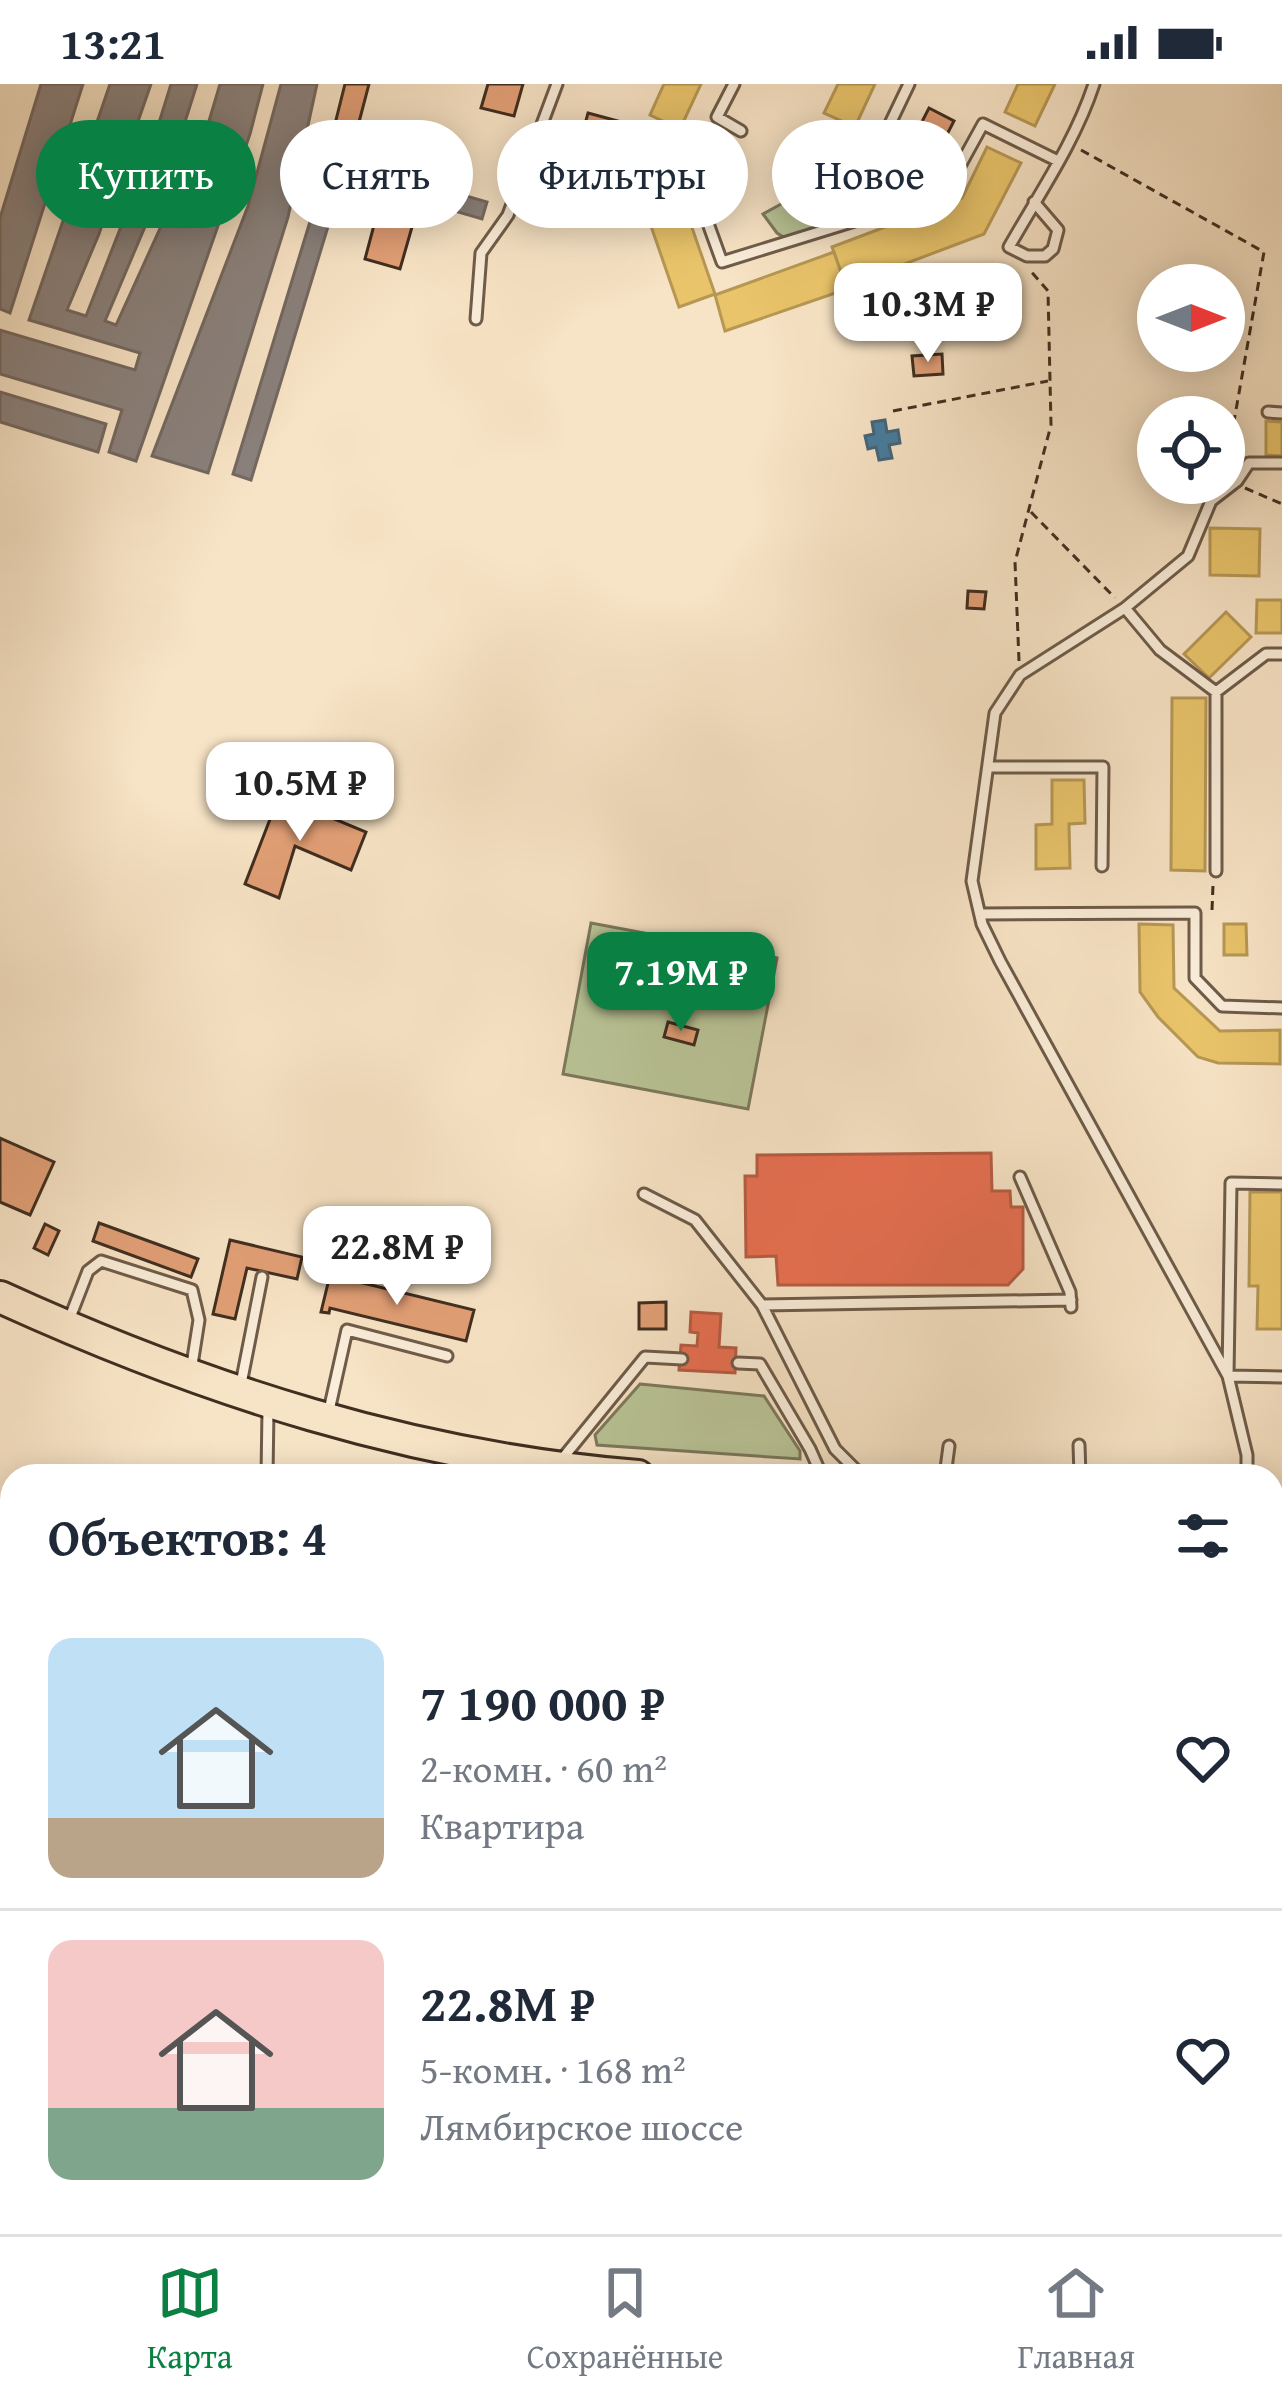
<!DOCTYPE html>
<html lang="ru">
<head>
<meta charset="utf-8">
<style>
	:root { --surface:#fff; --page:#f6f6f7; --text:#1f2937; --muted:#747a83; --line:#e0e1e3; --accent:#0b8043 }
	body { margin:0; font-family:"Gentium Book Plus",serif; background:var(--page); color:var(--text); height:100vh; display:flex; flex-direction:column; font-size:45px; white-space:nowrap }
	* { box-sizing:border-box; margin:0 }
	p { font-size:39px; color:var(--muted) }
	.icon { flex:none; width:66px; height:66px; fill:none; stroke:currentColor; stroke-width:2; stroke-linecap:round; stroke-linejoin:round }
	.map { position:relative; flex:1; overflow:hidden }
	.drawer { position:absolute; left:0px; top:1380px; width:1284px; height:771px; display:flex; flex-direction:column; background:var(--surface); border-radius:36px 36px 0 0; box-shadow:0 6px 30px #0003 }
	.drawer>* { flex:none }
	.hud { position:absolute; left:36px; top:36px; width:1212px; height:108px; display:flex; gap:24px }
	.needle { width:78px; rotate:90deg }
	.fabs { position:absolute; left:1137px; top:180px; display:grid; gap:24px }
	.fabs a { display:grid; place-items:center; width:108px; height:108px; border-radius:50%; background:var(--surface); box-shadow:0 6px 30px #0003; font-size:60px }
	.price { position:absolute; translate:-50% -102px; padding:0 27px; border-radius:24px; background:#fff; color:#222; font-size:39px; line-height:78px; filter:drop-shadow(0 3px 6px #0008) }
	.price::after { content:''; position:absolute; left:50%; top:72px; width:36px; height:27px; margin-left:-18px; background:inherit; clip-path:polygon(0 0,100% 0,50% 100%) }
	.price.active { background:var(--accent); color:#fff }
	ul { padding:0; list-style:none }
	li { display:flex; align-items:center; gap:36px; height:300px; padding:0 48px }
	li+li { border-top:3px solid var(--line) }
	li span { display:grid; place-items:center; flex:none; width:336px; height:240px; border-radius:24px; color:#555 }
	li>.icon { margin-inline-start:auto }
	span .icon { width:144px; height:144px; fill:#fffc; stroke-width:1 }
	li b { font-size:51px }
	h2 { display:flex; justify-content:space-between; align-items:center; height:144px; padding:0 48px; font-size:51px }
	.chip { padding:0 42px; border-radius:54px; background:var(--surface); box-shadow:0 6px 30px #0003; font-size:42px; line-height:108px }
	.chip.active { background:var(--accent); color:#fff }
	.status { display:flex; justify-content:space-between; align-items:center; height:84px; padding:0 60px; background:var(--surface); direction:ltr }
	.status svg { height:33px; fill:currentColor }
	.tabs { display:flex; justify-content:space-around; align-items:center; height:168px; border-top:3px solid var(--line); background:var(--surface); font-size:33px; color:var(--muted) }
	.tabs a { display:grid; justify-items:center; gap:6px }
	.tabs .active { color:var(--accent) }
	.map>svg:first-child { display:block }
	.green { fill:#b9c497; stroke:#7c795c; stroke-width:3 }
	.homes { fill:#e9c46a; stroke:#b69754; stroke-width:3 }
	.shops { fill:#e76f51; stroke:#b55c42; stroke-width:3 }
	.public { fill:#457b9d; stroke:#446478; stroke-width:3 }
	.industry { fill:#8a817c; stroke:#746860; stroke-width:3 }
	.building { fill:#e29f76; stroke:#402e20; stroke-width:3 }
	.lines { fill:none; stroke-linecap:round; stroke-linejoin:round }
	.lane-casing { stroke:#6e5b49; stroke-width:15 }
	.primary-casing { stroke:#402e20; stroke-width:36 }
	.path { stroke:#402e20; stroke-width:3; stroke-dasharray:9 6; stroke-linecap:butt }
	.lane { stroke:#faedd9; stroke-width:9 }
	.primary { stroke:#f7e3c5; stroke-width:30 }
</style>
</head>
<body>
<div class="status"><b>13:21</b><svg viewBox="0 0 49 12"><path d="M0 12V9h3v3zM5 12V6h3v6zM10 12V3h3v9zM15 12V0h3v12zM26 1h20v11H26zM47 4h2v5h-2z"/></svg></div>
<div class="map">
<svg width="1282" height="2150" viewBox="0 0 1282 2150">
	<rect width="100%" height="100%" fill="#f7e3c5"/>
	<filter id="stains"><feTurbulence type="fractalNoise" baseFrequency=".00167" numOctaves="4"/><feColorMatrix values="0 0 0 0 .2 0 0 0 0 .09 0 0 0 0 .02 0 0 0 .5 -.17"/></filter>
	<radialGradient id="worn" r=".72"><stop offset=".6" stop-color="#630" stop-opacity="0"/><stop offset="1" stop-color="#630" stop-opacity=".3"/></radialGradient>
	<path class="green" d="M891,91L906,109L787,155L777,149L763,130L785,118H810Z
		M591,839L777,874L748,1025L563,990Z
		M640,1300L764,1312L800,1367V1375L597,1361L595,1351Z"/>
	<path class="homes" d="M664,0H701L680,45L650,31Z
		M838,0H875L855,43L824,29Z
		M1018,0H1055L1035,42L1005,28Z
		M987,63L1021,79L984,150L846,202L832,163L962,114Z
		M671,83L715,210L679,223L635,96Z
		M834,168L847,205L725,247L715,211Z
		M1266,337L1282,338V372L1266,371Z
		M1210,444L1260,445L1259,492L1210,491Z
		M1257,516H1282V549H1256Z
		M1226,528L1251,553L1209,594L1184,570Z
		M1172,614H1206L1205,787L1171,786Z
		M1052,696H1084L1085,739L1069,740L1070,784L1036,785V741L1052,740Z
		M1139,840L1173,841L1174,904L1220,947L1280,946V980L1218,979L1198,973L1158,933L1140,908Z
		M1224,840H1246L1247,871H1224Z
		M1250,1108H1282V1245H1257L1258,1202H1249Z"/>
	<path class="shops" d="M991,1069L992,1107H1010L1011,1123H1023V1185L1008,1201H778L776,1172L746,1173L745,1092H757V1071Z
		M691,1228L721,1230L719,1263L736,1264L735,1289L679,1286L681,1261L697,1262L698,1249L690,1248Z"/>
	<path class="public" d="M885,336L887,348L898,346L900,359L889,361L892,374L879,376L876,363L868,365L865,352L874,350L872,338Z"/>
	<path class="industry" d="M41,0H83L10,229L0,225V134Z
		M110,0H151L99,150L67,226L86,232L149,71L171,0H197L172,79L105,237L116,241L209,37L220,0H263L250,50L136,377L109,368L122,326L0,290V246L135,286L140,269L29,236Z
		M281,0H317L288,133L208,389L152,372L248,122Z
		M329,72L487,118L482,135L324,89Z
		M319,108L337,113L251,396L233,390Z
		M0,308L106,340L98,368L0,338Z
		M1282,1983V2014H1272V1984Z
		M1272,2045H1282V2081H1272Z"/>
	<path class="building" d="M345,0H369L353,61L331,56Z
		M488,0H523L514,32L481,24Z
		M929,24L954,37L938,68L913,55Z
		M588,29L618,37L609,69L579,62Z
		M378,126L414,136L400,185L365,175Z
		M942,270L943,290L914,292L912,272Z
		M968,507L986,508L984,525L967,524Z
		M279,712L366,748L351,786L295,762L279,814L245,800Z
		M668,938L698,946L694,961L664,953Z
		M0,1054L54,1078L30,1131L0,1118Z
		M99,1139L198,1175L191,1193L93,1157Z
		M45,1140L59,1147L48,1171L34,1164Z
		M230,1156L302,1173L297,1195L247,1184L235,1235L213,1230Z
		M330,1191L474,1226L466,1257L330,1224L329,1229L321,1228Z
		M666,1218V1245H639V1219Z"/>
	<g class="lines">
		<defs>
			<path id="lane" d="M734,0L717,33L741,47
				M887,46L909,0
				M537,57L612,86L657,74L685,76L722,178L945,109L983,40L1058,77
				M1034,118L1058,146L1053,165L1045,172H1027L1009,163C1039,110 1075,58 1094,0
				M476,235L481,169L508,131L557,0
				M1268,328L1282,329
				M1125,524L1188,472L1211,417L1237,397L1249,379H1282
				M1216,608V787
				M988,683H1103L1102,782
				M980,830L1195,829V894L1222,922L1282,924
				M1020,1093L1070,1208L1071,1223
				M1282,1100L1231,1099L1228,1292L1282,1293
				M644,1110L695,1136L762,1221L835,1365L862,1392
				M762,1221L1071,1216
				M69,1236L88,1187L101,1177L192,1206L199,1236L191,1287
				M738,1279L760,1280L810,1365L822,1392
				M240,1305L262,1193
				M328,1331L347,1246L447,1272
				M1079,1361L1080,1392
				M562,1375L645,1273L682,1275
				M267,1392L268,1326
				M945,1392L949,1362
				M1247,1392V1371L1228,1292L1000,877L982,840L972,797L995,629L1020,591L1125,524L1160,566L1216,608L1266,570H1282"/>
			<path id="primary" d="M0,1213C204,1306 414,1374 638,1392
				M1272,1433L1282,1434"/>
		</defs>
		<use href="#lane" class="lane-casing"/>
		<use href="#primary" class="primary-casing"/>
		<path class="path" d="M1081,66L1264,168L1228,371L1231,382
			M893,327L1048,297
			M1245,404L1282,420
			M1031,428L1115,514
			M1019,577L1015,478L1051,341L1048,207L1029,185
			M1212,826L1213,801
			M909,2139L910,2150"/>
		<use href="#lane" class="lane"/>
		<use href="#primary" class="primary"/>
	</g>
	<rect width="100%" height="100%" filter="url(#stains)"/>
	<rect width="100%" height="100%" fill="url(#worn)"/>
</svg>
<div class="fabs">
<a><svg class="needle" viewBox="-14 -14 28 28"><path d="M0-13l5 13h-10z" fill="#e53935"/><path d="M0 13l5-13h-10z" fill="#747a83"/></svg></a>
<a><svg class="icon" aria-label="locate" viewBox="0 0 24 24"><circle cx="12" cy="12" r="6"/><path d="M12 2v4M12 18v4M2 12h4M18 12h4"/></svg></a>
</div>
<b class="price" style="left:928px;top:281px">10.3M ₽</b>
<b class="price" style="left:300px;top:760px">10.5M ₽</b>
<b class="price active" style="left:681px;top:950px">7.19M ₽</b>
<b class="price" style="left:397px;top:1224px">22.8M ₽</b>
<div class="hud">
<a class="chip active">Купить</a>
<a class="chip">Снять</a>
<a class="chip">Фильтры</a>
<a class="chip">Новое</a>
</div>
<section class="drawer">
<h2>Объектов: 4<svg class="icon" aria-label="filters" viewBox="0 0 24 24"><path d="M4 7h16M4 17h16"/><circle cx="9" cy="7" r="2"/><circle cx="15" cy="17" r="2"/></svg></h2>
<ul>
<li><span style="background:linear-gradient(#bfe0f5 75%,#b9a48a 0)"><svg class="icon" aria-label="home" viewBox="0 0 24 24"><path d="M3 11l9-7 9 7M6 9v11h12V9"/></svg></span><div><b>7 190 000 ₽</b><p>2-комн. · 60 m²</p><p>Квартира</p></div><svg class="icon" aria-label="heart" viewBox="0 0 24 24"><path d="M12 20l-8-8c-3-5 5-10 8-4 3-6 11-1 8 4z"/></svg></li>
<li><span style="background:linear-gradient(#f6c9c9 70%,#7fa58c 0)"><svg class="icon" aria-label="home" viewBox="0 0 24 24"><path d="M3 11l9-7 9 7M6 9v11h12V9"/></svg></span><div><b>22.8M ₽</b><p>5-комн. · 168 m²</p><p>Лямбирское шоссе</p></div><svg class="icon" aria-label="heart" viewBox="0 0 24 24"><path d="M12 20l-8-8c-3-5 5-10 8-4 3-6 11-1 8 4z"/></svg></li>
</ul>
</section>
</div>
<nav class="tabs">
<a class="active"><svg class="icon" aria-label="map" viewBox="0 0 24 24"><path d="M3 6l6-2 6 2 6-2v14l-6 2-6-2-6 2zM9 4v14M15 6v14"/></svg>Карта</a>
<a><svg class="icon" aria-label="saved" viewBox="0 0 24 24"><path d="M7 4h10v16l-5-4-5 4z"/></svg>Сохранённые</a>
<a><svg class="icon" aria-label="home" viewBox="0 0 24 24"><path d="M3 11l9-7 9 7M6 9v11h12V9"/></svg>Главная</a>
</nav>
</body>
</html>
